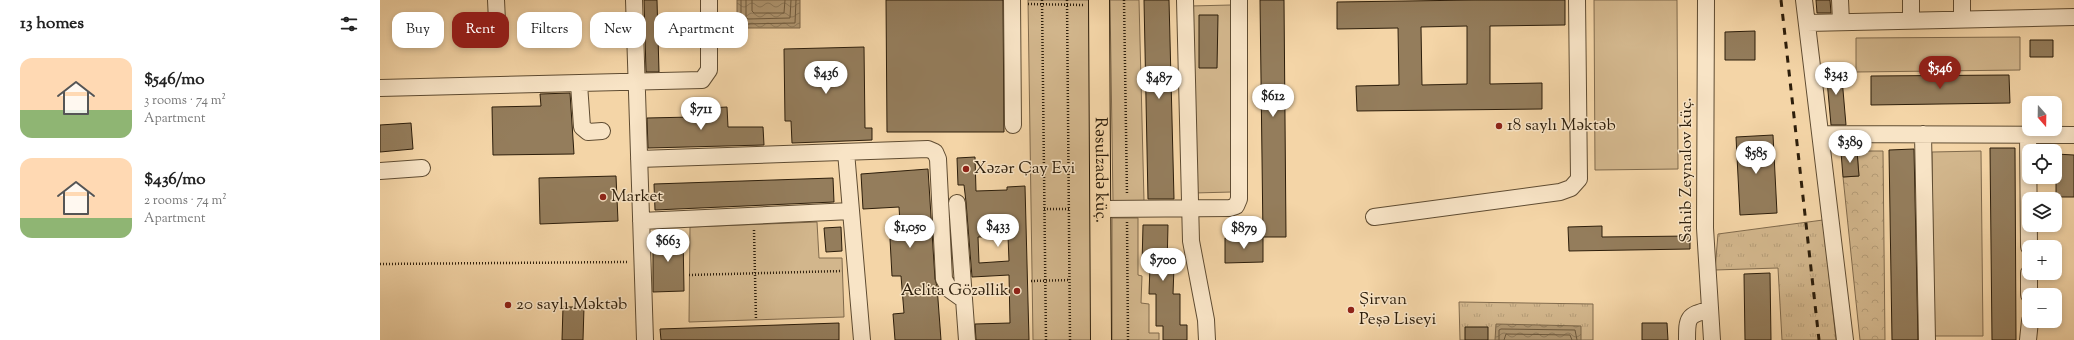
<!DOCTYPE html>
<html lang="en">
<head>
<meta charset="utf-8">
<style>
	:root { --surface:#fff; --page:#f6f6f6; --text:#222; --muted:#767676; --accent:#8f2418 }
	body { margin:0; font-family:"Sorts Mill Goudy",serif; background:var(--page); color:var(--text); height:100vh; display:flex; flex-direction:column; font-size:15px; white-space:nowrap }
	* { box-sizing:border-box; margin:0 }
	p { font-size:13px; color:var(--muted) }
	.icon { flex:none; width:22px; height:22px; fill:none; stroke:currentColor; stroke-width:2; stroke-linecap:round; stroke-linejoin:round }
	.map { position:relative; flex:1; overflow:hidden }
	.side { display:flex; flex-direction:column; background:var(--surface); width:380px }
	.side>* { flex:none }
	.top-card { position:absolute; left:12px; top:12px; width:380px; height:36px; display:flex; gap:8px }
	.needle { width:26px; rotate:160deg }
	.fabs { position:absolute; left:1642px; top:96px; display:grid; gap:8px }
	.fabs a { display:grid; place-items:center; width:40px; height:40px; border-radius:8px; background:var(--surface); box-shadow:0 2px 6px #0003; font-size:20px }
	.price { position:absolute; translate:-50% -34px; padding:0 9px; border-radius:14px; background:#fff; color:#222; font-size:13px; line-height:26px; filter:drop-shadow(0 1px 2px #0008) }
	.price::after { content:''; position:absolute; left:50%; top:24px; width:12px; height:9px; margin-left:-6px; background:inherit; clip-path:polygon(0 0,100% 0,50% 100%) }
	.price.on { background:var(--accent); color:#fff }
	ul { padding:0; list-style:none }
	li { display:flex; align-items:center; gap:12px; height:100px; padding:0 20px }
	li span { display:grid; place-items:center; flex:none; width:112px; height:80px; border-radius:12px; color:#555 }
	li>.icon { margin-inline-start:auto }
	span .icon { width:48px; height:48px; fill:#fffc; stroke-width:1 }
	li b { font-size:17px }
	h2 { display:flex; justify-content:space-between; align-items:center; height:48px; padding:0 20px; font-size:17px }
	.tag { padding:0 14px; border-radius:12px; background:var(--surface); box-shadow:0 2px 6px #0003; font-size:14px; line-height:36px }
	.tag.on { background:var(--accent); color:#fff }
	main { display:flex; flex:1; min-height:0 }
	.map>svg:first-child { display:block }
	.grass { fill:url(#grass-tufts); stroke:#806a4c }
	.forest { fill:url(#forest-crowns); stroke:#806a4c }
	.park { fill:#d2b68c; stroke:#806a4c }
	.water { fill:url(#water-waves); stroke:#7c6749 }
	.lines { fill:none; stroke-linecap:round; stroke-linejoin:round }
	.shore { stroke:#6e5a3e; stroke-width:1 }
	.building { fill:#947d5c; stroke:#2d1e0b; fill-rule:evenodd }
	.minor-casing { stroke:#5f4c32; stroke-width:18 }
	.major-casing { stroke:#2d1e0b; stroke-width:22 }
	.path { stroke:#2d1e0b; stroke-width:2.5; stroke-dasharray:1 2; stroke-linecap:butt }
	.minor { stroke:#f8e4c6; stroke-width:16 }
	.major { stroke:#f4d5a7; stroke-width:20 }
	.rail { stroke:#2d1e0b; stroke-width:3; stroke-dasharray:7 7; stroke-linecap:butt }
	.poi-dot { fill:#8f2418; stroke:#f8e4c6; stroke-width:1.5 }
	.labels { text-anchor:middle; dominant-baseline:central; stroke-width:3; stroke-linejoin:round; paint-order:stroke }
	.poi-label { font-size:17px; fill:#2d1e0b; stroke:#f8e4c6; text-anchor:start }
	.street-label { font-size:17px; fill:#2d1e0b; stroke:#f8e4c6 }
</style>
</head>
<body>
<main>
<section class="side">
<h2>13 homes<svg class="icon" aria-label="filters" viewBox="0 0 24 24"><path d="M4 7h16M4 17h16"/><circle cx="9" cy="7" r="2"/><circle cx="15" cy="17" r="2"/></svg></h2>
<ul>
<li><span style="background:linear-gradient(#ffd9b3 65%,#8fb573 0)"><svg class="icon" aria-label="home" viewBox="0 0 24 24"><path d="M3 11l9-7 9 7M6 9v11h12V9"/></svg></span><div><b>$546/mo</b><p>3 rooms · 74 m²</p><p>Apartment</p></div></li>
<li><span style="background:linear-gradient(#ffd9b3 75%,#8fb573 0)"><svg class="icon" aria-label="home" viewBox="0 0 24 24"><path d="M3 11l9-7 9 7M6 9v11h12V9"/></svg></span><div><b>$436/mo</b><p>2 rooms · 74 m²</p><p>Apartment</p></div></li>
</ul>
</section>
<div class="map">
<svg width="1694" height="340" viewBox="0 0 1694 340">
	<defs>
		<pattern id="grass-tufts" width="24" height="20" patternUnits="userSpaceOnUse"><rect width="24" height="20" fill="#d2b68c"/><path d="M3 7l-1-3M5 7V3M7 7l1-3M15 17l-1-3M17 17v-4M19 17l1-3" fill="none" stroke="#b59c77"/></pattern>
		<pattern id="forest-crowns" width="20" height="18" patternUnits="userSpaceOnUse"><rect width="20" height="18" fill="#d2b68c"/><path d="M2 6a3 3 0 1 1 6 0M12 15a3 3 0 1 1 6 0" fill="none" stroke="#b59c77"/></pattern>
		<pattern id="water-waves" width="16" height="10" patternUnits="userSpaceOnUse"><rect width="16" height="10" fill="#b09772"/><path d="M0 5q4-4 8 0t8 0" fill="none" stroke="#907b5c"/></pattern>
	</defs>
	<rect width="100%" height="100%" fill="#f4d5a7"/>
	<filter id="stains"><feTurbulence type="fractalNoise" baseFrequency=".005" numOctaves="4"/><feColorMatrix values="0 0 0 0 .2 0 0 0 0 .09 0 0 0 0 .02 0 0 0 .5 -.17"/></filter>
	<radialGradient id="worn" r=".72"><stop offset=".6" stop-color="#630" stop-opacity="0"/><stop offset="1" stop-color="#630" stop-opacity=".3"/></radialGradient>
	<path class="grass" d="M1443,220L1456,340H1402L1398,268L1335,270L1338,234Z
		M1079,302L1213,304V340H1080Z"/>
	<path class="forest" d="M1477,151H1503L1505,340H1480L1463,177L1479,176Z"/>
	<path class="park" d="M648,0H709L713,340H653Z
		M730,0H759L764,201L733,202Z
		M1214,0H1297L1298,169L1215,170Z
		M851,5L852,192L814,193L810,6Z
		M1640,37V70L1476,72V38Z
		M1601,151L1603,336H1554L1552,152Z
		M732,218H758V275L762,276L761,303L769,304V333H779V340H732Z
		M437,222L439,258H462L464,317L309,322L310,227Z"/>
	<path class="water" d="M357,0H420V28H357Z
		M1116,324L1201,326V340H1115Z"/>
	<g class="lines">
		<path class="shore" d="M361,0V22L363,24L415,23L416,0
			M366,0V17L368,19L410,18L411,0
			M372,0V11L374,13H404L405,0
			M1119,340V330L1121,329L1195,330L1197,340
			M1124,340L1126,334L1190,335L1192,340"/>
	</g>
	<path class="building" d="M264,0H277L279,72H266Z
		M506,0H623L624,132H507Z
		M764,0H789L794,199H768Z
		M880,0H904L906,237H883Z
		M1094,0H1185V25L1110,26V84L1162,83V109L977,111L976,86L1019,85L1018,28L957,29V2ZM1087,26V84L1042,85L1041,27Z
		M1436,0H1450L1451,13H1437Z
		M819,15H838L837,68H819Z
		M1375,31V60H1345V32Z
		M1650,40H1673V57H1650Z
		M484,47L485,128H492V140L412,143L411,121H405L404,49Z
		M1461,67L1466,125H1451L1446,69Z
		M1629,75L1630,103L1491,105V76Z
		M190,93L194,154L113,155L112,107L161,106L160,94Z
		M347,107L348,127H383L384,145L268,148L267,118L312,117L311,109Z
		M31,123L33,149L0,152V125Z
		M1393,135L1397,213L1360,215L1356,137Z
		M1610,148H1635L1636,340H1612Z
		M1534,149L1538,340H1512L1509,150Z
		M1477,151L1479,176L1463,177L1461,152Z
		M1676,154L1694,155V197H1676Z
		M595,157L596,191L627,190V187L645,186L649,340H596L595,324L630,323L629,275L592,277L586,202L584,185H578L577,158ZM628,236L629,261L599,263L598,237Z
		M548,169L555,279L557,286L561,340H515L513,314L524,313L521,276H512L510,239L521,238L519,207L483,209L481,174Z
		M236,176L238,221L160,224L159,178Z
		M453,178L454,202L275,210L274,184Z
		M763,225H788L787,267H794L793,294H800V325H807V340H783V326H776V294H769L770,265H762Z
		M1222,226V237L1310,236V249L1189,251L1188,227Z
		M461,227L462,251L446,252L444,228Z
		M273,234H303L304,291L273,292Z
		M883,237V262L845,263V238Z
		M1390,273L1391,340H1365L1364,274Z
		M183,307H204L203,340H182Z
		M459,323V340H281L280,329Z
		M1262,323H1287L1288,340H1262Z
		M1085,327H1108V340H1085Z"/>
	<g class="lines">
		<defs>
			<path id="minor" d="M116,0L117,21
				M254,0L265,340
				M632,0L633,125
				M805,0L811,241L826,320L827,340
				M1326,0L1325,228L1332,340
				M1424,0L1465,340
				M1460,0L1461,22
				M1531,0V20
				M1582,0V19
				M1427,23L1694,17
				M199,84L202,127L208,132L222,131
				M0,88L322,80L329,70V0
				M1441,134L1694,135
				M1543,134L1547,340
				M1648,134L1649,247
				M466,152L482,340
				M259,159L548,149L555,152L558,159L564,279L570,290L584,300
				M0,171L42,168
				M577,203L587,340
				M721,209L850,208L856,206L859,199V0
				M994,217L1180,192L1191,188L1199,179L1197,0
				M261,221L471,211
				M1649,273V295
				M1307,340C1307,318 1307,315 1329,310
				M1648,340L1650,321"/>
			<g id="major">
				<path id="s1" d="M719,0L721,340"/>
			</g>
		</defs>
		<use href="#minor" class="minor-casing"/>
		<use href="#major" class="major-casing"/>
		<path class="path" d="M662,0L666,340
			M687,0L690,340
			M744,0L747,195
			M648,4L703,5
			M664,209H689
			M747,222L748,340
			M374,230L376,320
			M0,264L249,262
			M309,275L462,271
			M651,281L690,280"/>
		<use href="#minor" class="minor"/>
		<use href="#major" class="major"/>
		<path class="rail" d="M1401,0L1439,340"/>
	</g>
	<g class="poi-dot">
		<circle cx="1119" cy="126" r="4"/>
		<circle cx="586" cy="169" r="4"/>
		<circle cx="223" cy="197" r="4"/>
		<circle cx="637" cy="291" r="4"/>
		<circle cx="128" cy="305" r="4"/>
		<circle cx="971" cy="310" r="4"/>
	</g>
	<g class="labels">
		<g class="poi-label">
			<text x="1127" y="126">18 saylı Məktəb</text>
			<text x="594" y="169">Xəzər Çay Evi</text>
			<text x="231" y="197">Market</text>
			<text x="629" y="291" text-anchor="end">Aelita Gözəllik</text>
			<text x="979" y="300">Şirvan<tspan x="979" dy="20">Peşə Liseyi</tspan></text>
			<text x="136" y="305">20 saylı Məktəb</text>
		</g>
		<g class="street-label">
			<text stroke="none"><textPath href="#s1" startOffset="170">Rəsulzadə küç.</textPath></text>
			<text transform="translate(1307 170) rotate(-90)">Sahib Zeynalov küç.</text>
		</g>
	</g>
	<rect width="100%" height="100%" filter="url(#stains)"/>
	<rect width="100%" height="100%" fill="url(#worn)"/>
</svg>
<div class="fabs">
<a><svg class="needle" viewBox="-14 -14 28 28"><path d="M0-13l5 13h-10z" fill="#e53935"/><path d="M0 13l5-13h-10z" fill="#767676"/></svg></a>
<a><svg class="icon" aria-label="locate" viewBox="0 0 24 24"><circle cx="12" cy="12" r="6"/><path d="M12 2v4M12 18v4M2 12h4M18 12h4"/></svg></a>
<a><svg class="icon" aria-label="layers" viewBox="0 0 24 24"><path d="M12 4l9 5-9 5-9-5zM3 14l9 5 9-5"/></svg></a>
<a>+</a>
<a>−</a>
</div>
<b class="price on" style="left:1560px;top:90px">$546</b>
<b class="price" style="left:446px;top:95px">$436</b>
<b class="price" style="left:1456px;top:96px">$343</b>
<b class="price" style="left:779px;top:100px">$487</b>
<b class="price" style="left:893px;top:118px">$612</b>
<b class="price" style="left:321px;top:131px">$711</b>
<b class="price" style="left:1470px;top:164px">$389</b>
<b class="price" style="left:1376px;top:175px">$585</b>
<b class="price" style="left:618px;top:248px">$433</b>
<b class="price" style="left:530px;top:249px">$1,050</b>
<b class="price" style="left:864px;top:250px">$879</b>
<b class="price" style="left:288px;top:263px">$663</b>
<b class="price" style="left:783px;top:282px">$700</b>
<div class="top-card">
<a class="tag">Buy</a>
<a class="tag on">Rent</a>
<a class="tag">Filters</a>
<a class="tag">New</a>
<a class="tag">Apartment</a>
</div>
</div>
</main>
</body>
</html>
